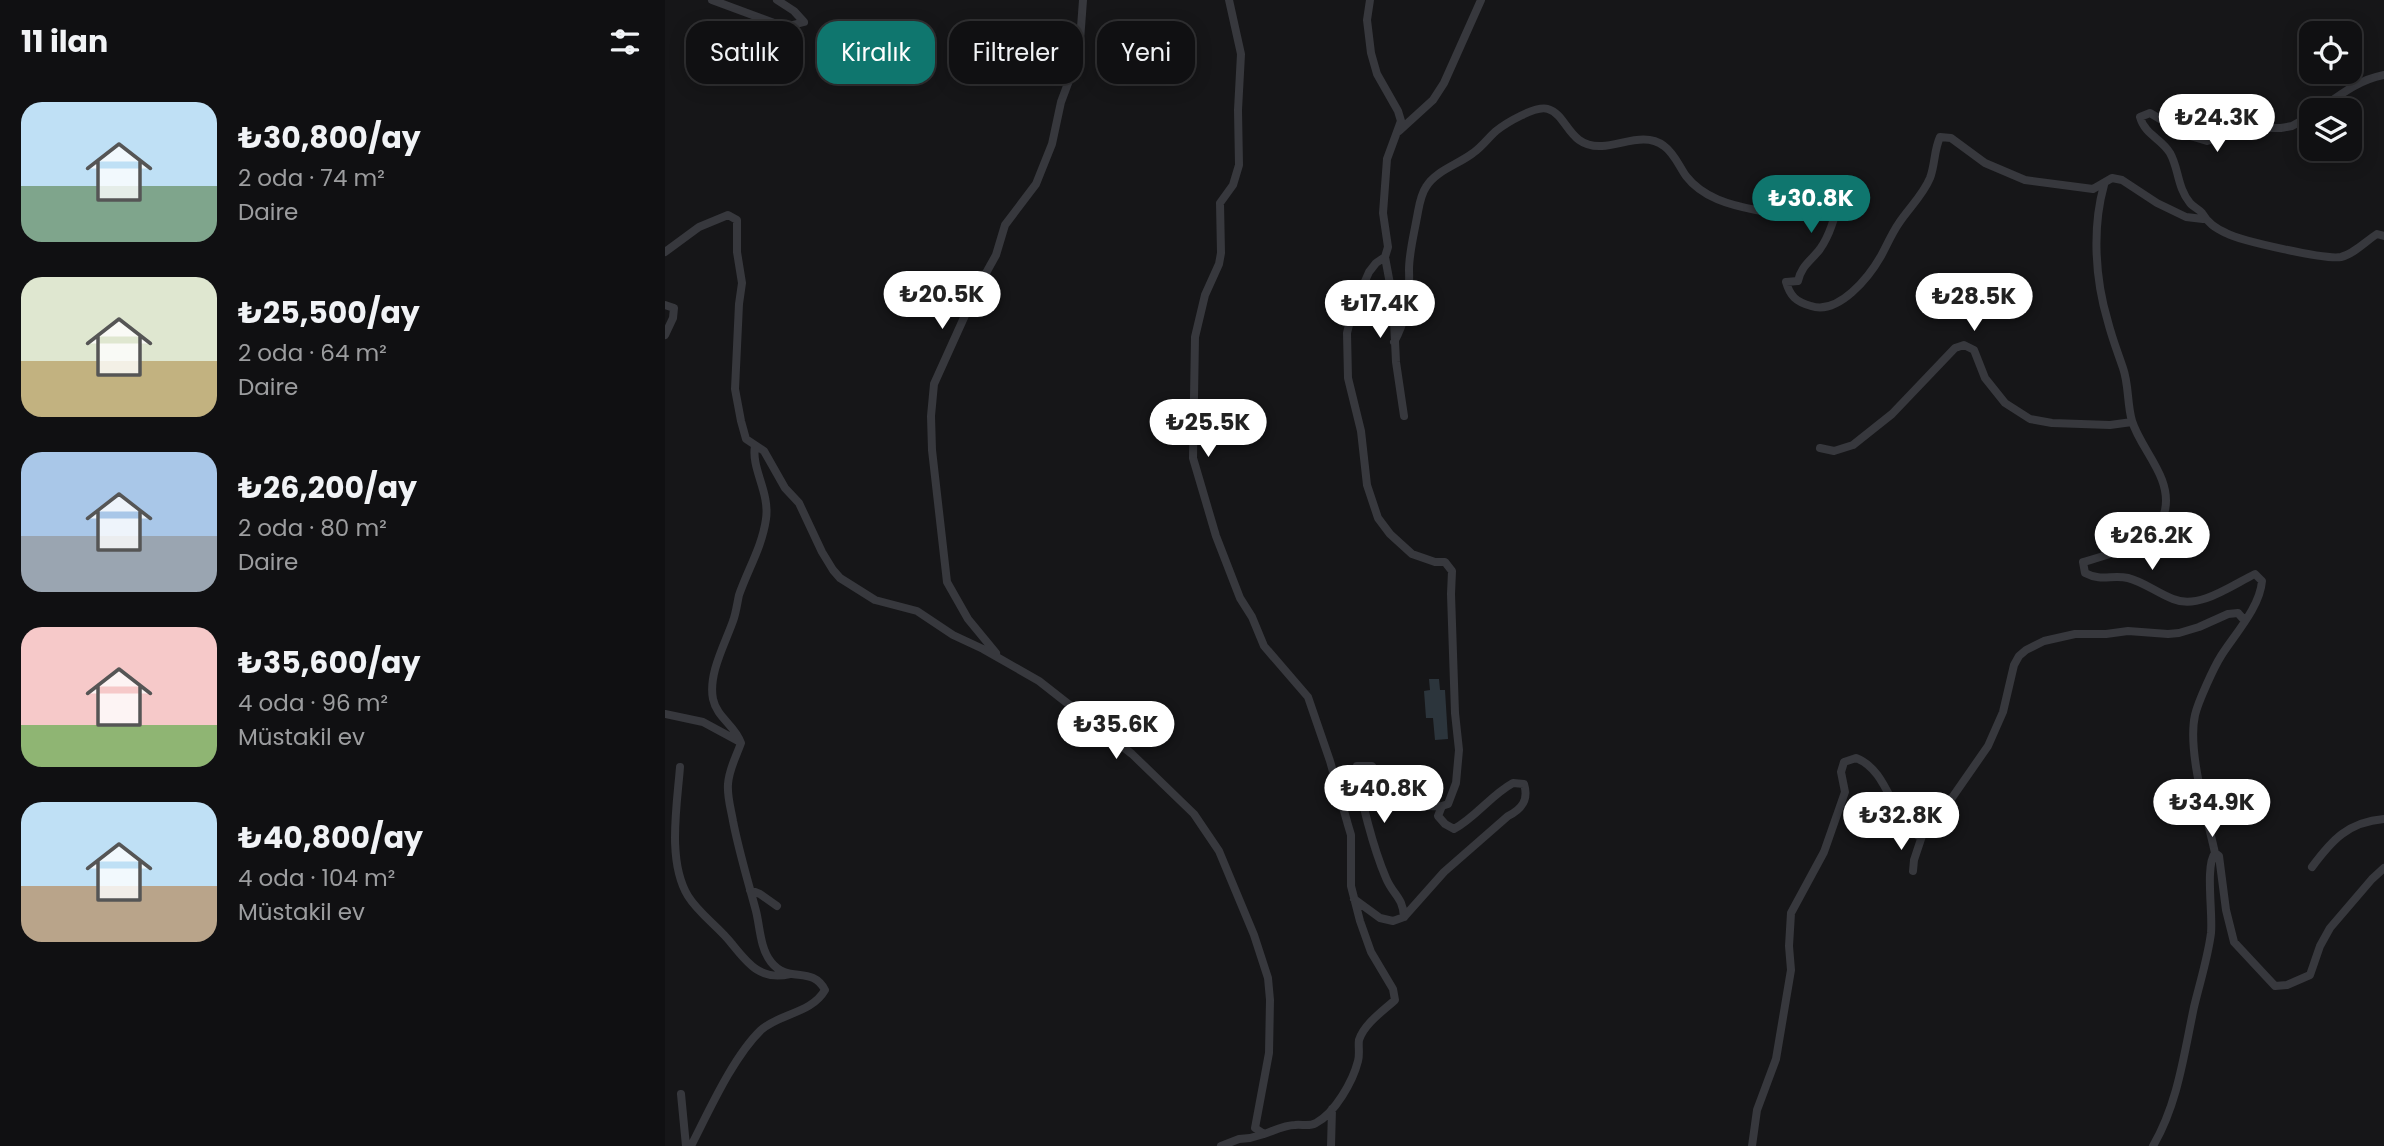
<!DOCTYPE html>
<html lang="tr">
<head>
<meta charset="utf-8">
<style>
	:root { --surface:#101012; --page:#19191b; --text:#f1f3f6; --muted:#9c9d9f; --line:#303032; --accent:#0f766e }
	body { margin:0; font-family:Poppins,sans-serif; background:var(--page); color:var(--text); height:100vh; display:flex; flex-direction:column; font-size:26px; white-space:nowrap }
	* { box-sizing:border-box; margin:0 }
	p { font-size:23px; color:var(--muted) }
	.icon { flex:none; width:38px; height:38px; fill:none; stroke:currentColor; stroke-width:2; stroke-linecap:round; stroke-linejoin:round }
	.map { position:relative; flex:1; overflow:hidden }
	.side { display:flex; flex-direction:column; background:var(--surface); width:665px }
	.side>* { flex:none }
	.banner { position:absolute; left:21px; top:21px; width:665px; height:63px; display:flex; gap:14px }
	.controls { position:absolute; left:1634px; top:21px; display:grid; gap:14px }
	.controls a { display:grid; place-items:center; width:63px; height:63px; border-radius:14px; background:var(--surface); box-shadow:0 4px 18px #0003,0 0 0 2px var(--line); font-size:35px }
	.price { position:absolute; translate:-50% -60px; padding:0 16px; border-radius:24px; background:#fff; color:#222; font-size:23px; line-height:46px; filter:drop-shadow(0 2px 4px #0008) }
	.price::after { content:''; position:absolute; left:50%; top:42px; width:21px; height:16px; margin-left:-10px; background:inherit; clip-path:polygon(0 0,100% 0,50% 100%) }
	.price.current { background:var(--accent); color:#fff }
	ul { padding:0; list-style:none }
	li { display:flex; align-items:center; gap:21px; height:175px; padding:0 21px }
	li span { display:grid; place-items:center; flex:none; width:196px; height:140px; border-radius:21px; color:#555 }
	li>.icon { margin-inline-start:auto }
	span .icon { width:84px; height:84px; fill:#fffc; stroke-width:1 }
	li b { font-size:30px }
	h2 { display:flex; justify-content:space-between; align-items:center; height:84px; padding:0 21px; font-size:30px }
	.tag { padding:0 24px; border-radius:21px; background:var(--surface); box-shadow:0 4px 18px #0003,0 0 0 2px var(--line); font-size:24px; line-height:63px }
	.tag.current { background:var(--accent); color:#fff }
	main { display:flex; flex:1; min-height:0 }
	.map>svg:first-child { display:block }
	.water { fill:#2c353c }
	.lines { fill:none; stroke-linecap:round; stroke-linejoin:round }
	.minor { stroke:#37383d; stroke-width:8 }
</style>
</head>
<body>
<main>
<section class="side">
<h2>11 ilan<svg class="icon" aria-label="filters" viewBox="0 0 24 24"><path d="M4 7h16M4 17h16"/><circle cx="9" cy="7" r="2"/><circle cx="15" cy="17" r="2"/></svg></h2>
<ul>
<li><span style="background:linear-gradient(#bfe0f5 60%,#7fa58c 0)"><svg class="icon" aria-label="home" viewBox="0 0 24 24"><path d="M3 11l9-7 9 7M6 9v11h12V9"/></svg></span><div><b>₺30,800/ay</b><p>2 oda · 74 m²</p><p>Daire</p></div></li>
<li><span style="background:linear-gradient(#dfe7d0 60%,#c2b280 0)"><svg class="icon" aria-label="home" viewBox="0 0 24 24"><path d="M3 11l9-7 9 7M6 9v11h12V9"/></svg></span><div><b>₺25,500/ay</b><p>2 oda · 64 m²</p><p>Daire</p></div></li>
<li><span style="background:linear-gradient(#a9c7e8 60%,#9aa5b1 0)"><svg class="icon" aria-label="home" viewBox="0 0 24 24"><path d="M3 11l9-7 9 7M6 9v11h12V9"/></svg></span><div><b>₺26,200/ay</b><p>2 oda · 80 m²</p><p>Daire</p></div></li>
<li><span style="background:linear-gradient(#f6c9c9 70%,#8fb573 0)"><svg class="icon" aria-label="home" viewBox="0 0 24 24"><path d="M3 11l9-7 9 7M6 9v11h12V9"/></svg></span><div><b>₺35,600/ay</b><p>4 oda · 96 m²</p><p>Müstakil ev</p></div></li>
<li><span style="background:linear-gradient(#bfe0f5 60%,#b9a48a 0)"><svg class="icon" aria-label="home" viewBox="0 0 24 24"><path d="M3 11l9-7 9 7M6 9v11h12V9"/></svg></span><div><b>₺40,800/ay</b><p>4 oda · 104 m²</p><p>Müstakil ev</p></div></li>
</ul>
</section>
<div class="map">
<svg width="1719" height="1146" viewBox="0 0 1719 1146">
	<rect width="100%" height="100%" fill="#161618"/>
	<path class="water" d="M764,679H774L775,690H780L783,739L770,740L768,718H761L759,691L765,690Z"/>
	<g class="lines">
		<path class="minor" d="M47,0L120,27L139,22L129,11L112,0
			M1654,110C1675,95 1693,80 1719,75
			M1647,115L1627,126L1616,128H1584L1542,141L1522,135L1485,113L1475,117C1480,135 1496,138 1505,153C1514,169 1512,187 1525,203C1528,207 1534,209 1537,213C1543,223 1550,228 1561,233C1576,241 1661,260 1676,257C1689,254 1701,241 1712,234L1719,236
			M734,131L768,100L779,83L816,0
			M1439,185C1427,228 1430,279 1443,322C1447,338 1453,353 1458,368C1464,385 1462,404 1467,421C1476,450 1507,477 1500,510C1492,544 1446,554 1418,562L1420,573C1437,582 1447,574 1463,578C1479,582 1492,593 1508,599C1534,610 1567,585 1590,574L1597,581C1595,607 1570,634 1556,656C1549,667 1533,702 1530,715C1522,751 1542,816 1550,853
			M0,252L34,227L63,215L72,220V252L77,283L74,304L70,389L76,421L81,439L99,451L120,488L134,503L157,552L168,570L175,578L210,600L252,611L288,635L318,649L374,681L467,754L529,814L554,851L589,935L603,978L605,1000L604,1053L590,1128L599,1134C608,1131 620,1125 630,1125C637,1124 644,1127 651,1123C670,1113 688,1081 693,1061C695,1054 693,1046 694,1040C699,1024 719,1010 730,1000L728,989L706,952L695,921L686,886V835L683,825L665,761L643,697L599,646L587,617L575,598L551,536L528,458L530,337L540,295L554,264L556,253L555,203L568,185L574,165L573,110L576,54L564,0
			M720,257L728,300L731,362L739,416
			M0,305L9,308L8,318L0,335
			M729,342C742,319 745,295 744,270C744,253 749,234 752,217C754,207 755,196 761,187C770,171 794,164 808,153C817,147 823,138 831,131C841,123 871,105 883,109C903,115 903,148 937,146C957,145 981,132 999,146C1009,153 1014,166 1021,176C1038,198 1065,205 1091,210C1106,213 1123,213 1138,206C1148,201 1155,195 1166,193L1174,200C1170,216 1165,235 1155,249C1146,261 1136,266 1133,281L1121,282C1125,296 1131,302 1146,306C1174,315 1204,277 1216,256C1222,245 1227,233 1234,223C1244,208 1258,195 1265,178C1270,165 1269,150 1275,137L1286,138L1320,163L1360,180L1428,189L1447,178L1457,180L1492,203L1521,217L1538,219
			M1155,448L1169,451L1188,445L1227,414L1290,348L1299,345L1309,350L1320,378L1340,403L1365,419L1387,423L1445,425L1467,422
			M331,653L303,619L282,582L267,450L266,416L269,384L311,291L331,255L340,225L371,184L387,144L396,102L411,62L415,41L418,0
			M0,714L38,722L75,742
			M15,767C12,806 2,861 23,896C34,914 54,927 67,944C83,964 96,981 125,974
			M1647,867C1667,840 1683,822 1719,819
			M1248,871L1249,860L1257,836
			M85,890L95,894L112,906
			M689,899L715,918L728,921L739,917L779,872L843,816C857,809 864,800 859,784L848,783C826,795 811,817 789,829L780,824L773,816L777,806L783,804L791,783L794,750L790,713L786,594L787,571L780,562H770L747,554L725,534L713,518L702,485L696,431L683,378L682,333L688,309L704,272L711,263L720,257L723,247L718,213L722,159L736,121L733,111L712,74L706,53L702,20L705,0
			M739,917C738,897 728,895 721,878C709,850 694,796 692,766H707C728,796 738,809 777,806
			M16,1094L21,1146
			M26,1146C44,1111 68,1057 96,1030C115,1013 146,1014 160,990C147,965 123,984 106,962C95,948 95,927 91,911C83,881 74,852 68,821C66,809 62,797 63,784C64,769 71,757 76,743C70,725 52,718 48,699C43,674 60,644 68,621C71,613 72,604 74,595C83,569 97,547 101,519C105,492 86,469 90,446
			M556,1146L574,1139L585,1138L599,1134
			M666,1146L667,1109
			M1087,1146L1092,1110L1111,1059L1126,970L1124,946L1126,913L1159,852L1180,792L1176,772L1179,762L1191,758C1225,771 1226,821 1255,837L1266,828L1323,746L1338,712L1349,665L1354,656L1361,650L1379,641L1410,634H1441L1463,631L1503,634L1514,633L1534,627L1563,614L1573,613L1580,621
			M1488,1146C1513,1103 1519,1054 1529,1007C1535,982 1543,957 1546,933C1548,913 1540,866 1550,853L1554,856L1561,910L1569,942L1610,986L1622,985L1645,975L1655,946L1665,928L1707,879L1719,868"/>
	</g>
</svg>
<div class="controls">
<a><svg class="icon" aria-label="locate" viewBox="0 0 24 24"><circle cx="12" cy="12" r="6"/><path d="M12 2v4M12 18v4M2 12h4M18 12h4"/></svg></a>
<a><svg class="icon" aria-label="layers" viewBox="0 0 24 24"><path d="M12 4l9 5-9 5-9-5zM3 14l9 5 9-5"/></svg></a>
</div>
<b class="price" style="left:1552px;top:154px">₺24.3K</b>
<b class="price current" style="left:1146px;top:235px">₺30.8K</b>
<b class="price" style="left:277px;top:331px">₺20.5K</b>
<b class="price" style="left:1309px;top:333px">₺28.5K</b>
<b class="price" style="left:715px;top:340px">₺17.4K</b>
<b class="price" style="left:543px;top:459px">₺25.5K</b>
<b class="price" style="left:1487px;top:572px">₺26.2K</b>
<b class="price" style="left:451px;top:761px">₺35.6K</b>
<b class="price" style="left:719px;top:825px">₺40.8K</b>
<b class="price" style="left:1547px;top:839px">₺34.9K</b>
<b class="price" style="left:1236px;top:852px">₺32.8K</b>
<div class="banner">
<a class="tag">Satılık</a>
<a class="tag current">Kiralık</a>
<a class="tag">Filtreler</a>
<a class="tag">Yeni</a>
</div>
</div>
</main>
</body>
</html>
